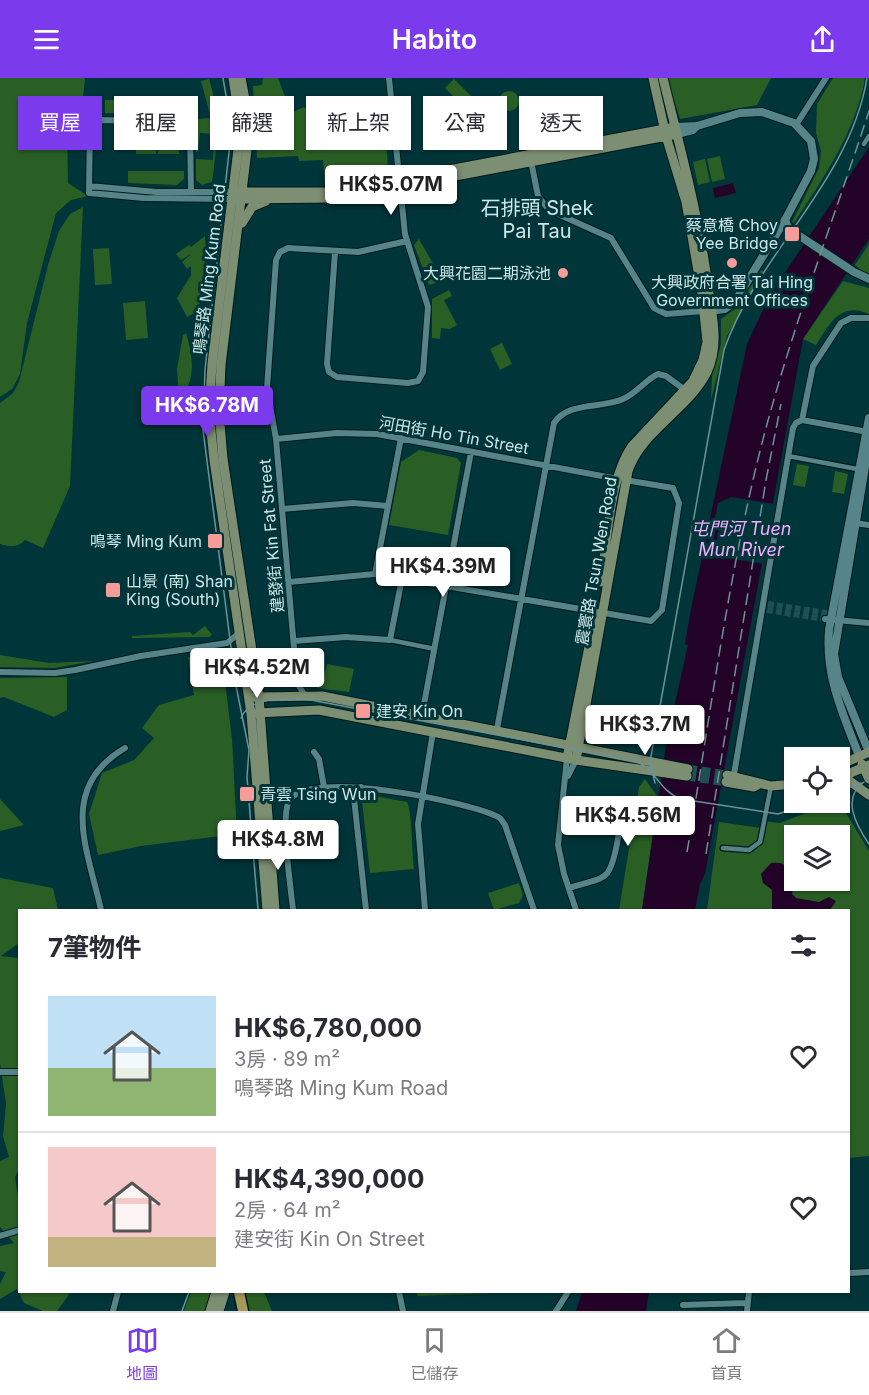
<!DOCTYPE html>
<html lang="zh-TW">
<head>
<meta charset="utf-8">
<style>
	:root { --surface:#fff; --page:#f7f7f7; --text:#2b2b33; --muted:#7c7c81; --line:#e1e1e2; --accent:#7c3aed }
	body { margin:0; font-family:Inter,"Noto Sans TC",sans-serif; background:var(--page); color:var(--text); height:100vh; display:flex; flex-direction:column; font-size:22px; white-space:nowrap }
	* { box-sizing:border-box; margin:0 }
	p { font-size:20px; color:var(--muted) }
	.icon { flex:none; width:33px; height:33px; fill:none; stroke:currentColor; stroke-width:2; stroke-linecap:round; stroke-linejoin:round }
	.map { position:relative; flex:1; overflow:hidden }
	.drawer { position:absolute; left:18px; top:831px; width:832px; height:384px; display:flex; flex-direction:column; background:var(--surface); border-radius:0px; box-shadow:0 2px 4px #0004 }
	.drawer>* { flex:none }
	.hud { position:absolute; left:18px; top:18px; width:834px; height:54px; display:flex; gap:12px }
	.fabs { position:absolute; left:784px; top:669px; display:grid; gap:12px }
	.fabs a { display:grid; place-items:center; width:66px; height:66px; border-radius:0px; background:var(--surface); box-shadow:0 2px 4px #0004; font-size:30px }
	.price { position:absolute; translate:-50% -51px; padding:0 14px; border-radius:6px; background:#fff; color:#222; font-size:20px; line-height:39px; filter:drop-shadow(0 2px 3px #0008) }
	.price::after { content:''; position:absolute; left:50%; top:36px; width:18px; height:14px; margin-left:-9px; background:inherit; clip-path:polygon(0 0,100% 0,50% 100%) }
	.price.selected { background:var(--accent); color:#fff }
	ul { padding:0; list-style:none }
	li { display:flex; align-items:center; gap:18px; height:150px; padding:0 30px }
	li+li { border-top:2px solid var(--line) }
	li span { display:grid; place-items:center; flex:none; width:168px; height:120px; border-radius:0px; color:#555 }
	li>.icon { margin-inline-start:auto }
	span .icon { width:72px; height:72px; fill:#fffc; stroke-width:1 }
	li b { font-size:26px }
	h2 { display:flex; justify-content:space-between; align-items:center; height:72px; padding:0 30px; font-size:26px }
	.pill { padding:0 21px; border-radius:0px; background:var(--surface); box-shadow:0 2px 4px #0004; font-size:21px; line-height:54px }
	.pill.selected { background:var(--accent); color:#fff }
	header { display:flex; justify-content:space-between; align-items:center; height:78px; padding:0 30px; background:var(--accent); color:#fff; font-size:27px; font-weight:600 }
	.menu { display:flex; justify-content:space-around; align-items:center; height:84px; border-top:2px solid var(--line); background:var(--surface); font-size:16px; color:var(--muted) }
	.menu a { display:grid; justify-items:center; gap:3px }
	.menu .selected { color:var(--accent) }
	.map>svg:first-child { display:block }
	.green { fill:#295f25; fill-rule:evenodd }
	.water { fill:#240329 }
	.pier { fill:#003539 }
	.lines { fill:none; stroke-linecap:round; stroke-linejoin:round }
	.minor-tunnel { stroke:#1f5053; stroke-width:6; stroke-dasharray:6 3; stroke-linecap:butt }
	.secondary-tunnel { stroke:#1f5053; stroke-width:9; stroke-dasharray:9 4.5; stroke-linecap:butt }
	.pedestrian-casing { stroke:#021a1c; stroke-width:7 }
	.minor-casing { stroke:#021a1c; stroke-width:8 }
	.tertiary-casing { stroke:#021a1c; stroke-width:10 }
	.secondary-casing { stroke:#021a1c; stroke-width:11 }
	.primary-casing { stroke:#021a1c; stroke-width:13 }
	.pedestrian { stroke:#558589; stroke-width:4.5 }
	.minor { stroke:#558589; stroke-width:6 }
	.tertiary { stroke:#558589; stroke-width:8 }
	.secondary { stroke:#7d8f72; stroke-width:9 }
	.primary { stroke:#a5995c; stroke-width:10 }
	.tram { stroke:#6d9395; stroke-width:1.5 }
	.rail { stroke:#6d9395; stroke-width:1.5; stroke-dasharray:12 6; stroke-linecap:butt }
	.poi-dot { fill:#f59b98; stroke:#003539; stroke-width:2 }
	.labels { text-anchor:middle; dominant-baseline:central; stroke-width:6; stroke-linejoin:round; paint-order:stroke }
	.poi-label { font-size:16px; fill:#cee7e8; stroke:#003539; text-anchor:end }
	.street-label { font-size:16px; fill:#cee7e8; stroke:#003539 }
	.water-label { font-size:18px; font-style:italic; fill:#f4adfe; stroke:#003539 }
	.quarter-label { font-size:20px; fill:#cee7e8; stroke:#003539 }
</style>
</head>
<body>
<header><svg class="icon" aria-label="menu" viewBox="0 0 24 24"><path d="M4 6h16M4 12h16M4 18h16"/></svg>Habito<svg class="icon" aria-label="share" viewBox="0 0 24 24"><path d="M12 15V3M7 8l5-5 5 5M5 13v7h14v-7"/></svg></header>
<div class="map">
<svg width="869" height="1233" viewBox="0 0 869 1233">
	<rect width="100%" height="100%" fill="#003539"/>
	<path class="green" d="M0,0H85L83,20L67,55L68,105L88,118L71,122L56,135L27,245L20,296L12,311L0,319Z
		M263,0H278L291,35L304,29L330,55L347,39L363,55L380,43L386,47L388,95L325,107L323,82L299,83L298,78L257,80L253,8L262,7Z
		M667,0H771L757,27L680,41Z
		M833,0H865C856,53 823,101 794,145L792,144L819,90L821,73L816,55L817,26Z
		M209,1C220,35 217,69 212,104L202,107L196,102V81L213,82L214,56L200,55L198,74H196V41L211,40L201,3Z
		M454,1L471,18L462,27L445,10Z
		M499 23a10 10 0 1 1 20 0a10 10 0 1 1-20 0Z
		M105,22H129V35H105Z
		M136,64H157L156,76H136Z
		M158,64H179V76H158Z
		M720,78L725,101L712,104L707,81Z
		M705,81L710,104L698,107L693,84Z
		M128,93H184V101L177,107L128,105Z
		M83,129L70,408L43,470L25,462C17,470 10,469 0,466V325L13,315L19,304L48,187L59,153L70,136Z
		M205,158L206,173L199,232L187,239L177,220L191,197V188L187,191L182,184L191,176L181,182L176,176L189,167L191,169Z
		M419,161L443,203L429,207L414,167Z
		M869,166V199L855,187Z
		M109,170L112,206L95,207L93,171Z
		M761,192L764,194L727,258L711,322L712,298L721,266V241L738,229Z
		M843,203L869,210V236C840,223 829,247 816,267L803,261Z
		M449,212L452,218L444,222L457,247L450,251L441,250L440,261L432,260V221Z
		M145,223L148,260L126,262L123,225Z
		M186,255C193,278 197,303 179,321L177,291L183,257Z
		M502,265L512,286L500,292L490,271Z
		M419,372L457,380L461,385L448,457L389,447L401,384Z
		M797,386L809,388L805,409L793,407Z
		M835,393L848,396L844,416L832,414Z
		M205,548L212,557L209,559L132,560V558L190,554L193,557Z
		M214,576L222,579L232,661L237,756L141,768L98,777L89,736L102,695L134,682L154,660L142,650L159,627L194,617L188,579Z
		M0,577L49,585L94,583L55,590L0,589Z
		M304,581L313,583L311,594L324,597L327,586L354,591L349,614C319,609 307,616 304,581Z
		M67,599V632L54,639L4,619L0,620V600Z
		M645,701L658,719L642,832H619L639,709Z
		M369,717L407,724C412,732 412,777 414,791L370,795L362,723Z
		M0,721L24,747L0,753Z
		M829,726L843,730L869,773V1078L849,1080V832H707L719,744L761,750L762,743L780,745ZM795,758H840V802H795Z
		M0,800L53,810L58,832H20L19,865L1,878L19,880L20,1090L15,1099L20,1131V1214H71L57,1233H43L24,1225L17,1211L0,1221V1206L6,1194L0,1193V1168L14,1165L0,1149V1083L9,1079L3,1058L6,1026L0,985Z
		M519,805L523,817L519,825L494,832L488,815Z
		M191,1214H211L205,1233H184Z
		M242,1214H264L272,1233H247Z
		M416,1214H521L418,1218Z"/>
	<path class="water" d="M869,69V161L803,261L705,796L700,806L695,832H642L667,661L688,567L685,566L691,531L747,266L770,217Z
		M733,105L736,115L715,120L713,110Z
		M771,785C787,784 786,788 790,801C792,808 794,809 792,816L796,820L819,824L829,819L836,823L830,832H772V812L763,805L761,796Z
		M582,1214H649L646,1233H576Z"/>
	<path class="pier" d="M731,419L774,426L764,486L714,478L720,445L714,444L718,425Z"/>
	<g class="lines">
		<path class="minor-tunnel" d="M768,526L827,535
			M767,532L825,541"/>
		<path class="secondary-tunnel" d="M688,691L727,697
			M687,698L726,704"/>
		<defs>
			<path id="pedestrian" d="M864,66L869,58
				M788,378L857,391
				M390,562L435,571
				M723,770L749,772L760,764L771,708"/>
			<path id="minor" d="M796,47L826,0
				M531,83L538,118L549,132L611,160L654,230L666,236L704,233
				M89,108L157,114H233
				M191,114L190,52L185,44L99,42L90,47L89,115L144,120L232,121
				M335,174L327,286L329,294L337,299L408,305L418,303L423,294L428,229L405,156L389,0
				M802,342L813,288L841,245L851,240H869
				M276,361L337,355L377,356L618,401
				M282,431L353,425L388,428
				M855,445L869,447
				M375,496L401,360
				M289,504L375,496L651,543L662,532L679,425L673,410L625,402
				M825,541L869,545
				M294,563L346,559L390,562L402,500
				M0,594L55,595L75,592L141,578L227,565L239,555
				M304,616L297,605L276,361L267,310L276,182L280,174L288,170L358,174L407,163
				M422,637L471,374
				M497,651L554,345C569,323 601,331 623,321C637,315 645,302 658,296L666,298L685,312
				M314,674L319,681L324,709
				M567,680L558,767L564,796L576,832
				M568,698L576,682
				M733,702L793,350L796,345L802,342L868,354
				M361,709L354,720L366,832
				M569,810C605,798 609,806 617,766C618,758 621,750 617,742
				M101,832C88,772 57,710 125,670
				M293,832C291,810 280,740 289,723C306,690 472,724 500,740L505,747L534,832
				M425,832L418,746L433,654
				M0,994H20
				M0,1158L20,1152
				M849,1195L869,1194
				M399,1214L403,1233
				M683,1227L746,1225
				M113,1233L118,1214
				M556,1233L568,1214
				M747,1233L749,1214"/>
			<path id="tertiary" d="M675,49L697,48L740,35L762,34L794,45L811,63L814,81L811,93L785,142L736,222L725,231L709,233
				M677,56L693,52L697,48
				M785,142L789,151L854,194L869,201
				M869,674L838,599L834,576L869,365
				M859,678C843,635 825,599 829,552L869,340"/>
			<path id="secondary" d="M233,0L238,33V71L212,286L209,334L214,382L251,636L267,832
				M241,0L247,32V72L221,287L219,334L223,381L259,619L275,832
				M240,114H332L670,50
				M239,121L340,120L672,57
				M242,145L252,129L266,123
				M601,504C607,464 609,401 632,368L693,303L703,282L707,264L702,216L686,124L666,58L653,0
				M255,619L322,618L688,691
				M256,635L319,632L576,682L687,698
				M567,680L595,538
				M576,682L628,393C642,352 688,332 707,294C720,266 712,238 708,209C699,138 680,70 663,0
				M862,686L869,701
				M840,687L869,674
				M841,694L848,696L869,687
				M840,696L869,717
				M727,697L771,708L795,706
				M726,704L754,709L759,706
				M210,1233L216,1214
				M219,1233L225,1214"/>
			<path id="primary" d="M239,1214L243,1233"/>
		</defs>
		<use href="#pedestrian" class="pedestrian-casing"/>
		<use href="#minor" class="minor-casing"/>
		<use href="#tertiary" class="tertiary-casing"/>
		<use href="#secondary" class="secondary-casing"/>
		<use href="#primary" class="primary-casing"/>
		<use href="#pedestrian" class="pedestrian"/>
		<use href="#minor" class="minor"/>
		<use href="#tertiary" class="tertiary"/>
		<use href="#secondary" class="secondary"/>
		<use href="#primary" class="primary"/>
		<path class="tram" d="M223,0L228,29L230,65L205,292L203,352L236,608L249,672L247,699L258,832
			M241,640C250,617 292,620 311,622L635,683C655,690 660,714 681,721L778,736L812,724
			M864,704C841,720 856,747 869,766
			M655,705L650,684L724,272C757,176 850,104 867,0
			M840,713L861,705
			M182,1233L189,1214"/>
		<path class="rail" d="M687,774C710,640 727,505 760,373C789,258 832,146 869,33
			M706,776L766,402L781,326"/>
	</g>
	<g class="poi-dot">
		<rect x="784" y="148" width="16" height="16" rx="3"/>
		<circle cx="732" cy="185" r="6"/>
		<circle cx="563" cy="195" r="6"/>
		<rect x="207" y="455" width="16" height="16" rx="3"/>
		<rect x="105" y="504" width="16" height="16" rx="3"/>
		<rect x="355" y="625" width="16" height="16" rx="3"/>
		<rect x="239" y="708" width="16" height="16" rx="3"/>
	</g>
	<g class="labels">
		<g class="poi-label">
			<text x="778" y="147">蔡意橋 Choy<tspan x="778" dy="18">Yee Bridge</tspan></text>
			<text x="551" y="195">大興花園二期泳池</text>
			<text x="732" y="204" text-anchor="middle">大興政府合署 Tai Hing<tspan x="732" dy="18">Government Offices</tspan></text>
			<text x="202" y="463">鳴琴 Ming Kum</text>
			<text x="126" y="503" text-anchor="start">山景 (南) Shan<tspan x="126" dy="18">King (South)</tspan></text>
			<text x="376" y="633" text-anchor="start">建安 Kin On</text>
			<text x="260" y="716" text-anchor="start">青雲 Tsing Wun</text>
		</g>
		<g class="street-label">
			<text transform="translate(209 191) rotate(-83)">鳴琴路 Ming Kum Road</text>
			<text transform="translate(454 357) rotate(10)">河田街 Ho Tin Street</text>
			<text transform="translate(271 458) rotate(-95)">建發街 Kin Fat Street</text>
			<text transform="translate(596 483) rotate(-80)">震寰路 Tsun Wen Road</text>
		</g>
		<g class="water-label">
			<text x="741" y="450">屯門河 Tuen<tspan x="741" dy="21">Mun River</tspan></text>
		</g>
		<g class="quarter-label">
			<text x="537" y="130">石排頭 Shek<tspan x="537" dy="23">Pai Tau</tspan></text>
		</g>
	</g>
</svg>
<div class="fabs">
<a><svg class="icon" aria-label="locate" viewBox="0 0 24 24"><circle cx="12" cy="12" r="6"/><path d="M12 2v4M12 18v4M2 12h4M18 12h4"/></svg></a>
<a><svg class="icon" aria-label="layers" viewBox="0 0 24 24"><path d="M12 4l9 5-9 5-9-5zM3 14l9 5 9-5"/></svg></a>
</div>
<b class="price" style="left:391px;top:138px">HK$5.07M</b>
<b class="price selected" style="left:207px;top:359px">HK$6.78M</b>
<b class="price" style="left:443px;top:520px">HK$4.39M</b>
<b class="price" style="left:257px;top:621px">HK$4.52M</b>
<b class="price" style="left:645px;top:678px">HK$3.7M</b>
<b class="price" style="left:628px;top:769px">HK$4.56M</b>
<b class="price" style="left:278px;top:793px">HK$4.8M</b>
<div class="hud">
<a class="pill selected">買屋</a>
<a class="pill">租屋</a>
<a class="pill">篩選</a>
<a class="pill">新上架</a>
<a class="pill">公寓</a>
<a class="pill">透天</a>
</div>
<section class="drawer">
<h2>7筆物件<svg class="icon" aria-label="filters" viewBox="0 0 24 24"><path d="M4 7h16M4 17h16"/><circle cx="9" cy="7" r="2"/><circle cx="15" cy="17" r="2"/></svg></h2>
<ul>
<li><span style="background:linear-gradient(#bfe0f5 60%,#8fb573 0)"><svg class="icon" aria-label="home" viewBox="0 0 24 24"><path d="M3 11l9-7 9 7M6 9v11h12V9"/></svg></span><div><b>HK$6,780,000</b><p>3房 · 89 m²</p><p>鳴琴路 Ming Kum Road</p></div><svg class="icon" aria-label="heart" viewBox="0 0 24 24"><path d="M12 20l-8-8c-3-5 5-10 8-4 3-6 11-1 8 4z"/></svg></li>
<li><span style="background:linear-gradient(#f6c9c9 75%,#c2b280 0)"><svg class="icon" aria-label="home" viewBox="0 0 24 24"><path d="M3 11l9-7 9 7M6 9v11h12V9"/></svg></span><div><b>HK$4,390,000</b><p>2房 · 64 m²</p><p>建安街 Kin On Street</p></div><svg class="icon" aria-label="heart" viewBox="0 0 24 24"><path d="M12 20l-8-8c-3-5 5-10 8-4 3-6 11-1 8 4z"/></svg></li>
</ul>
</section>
</div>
<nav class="menu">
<a class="selected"><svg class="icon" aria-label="map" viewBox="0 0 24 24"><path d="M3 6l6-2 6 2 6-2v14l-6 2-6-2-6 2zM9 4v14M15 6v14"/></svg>地圖</a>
<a><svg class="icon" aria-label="saved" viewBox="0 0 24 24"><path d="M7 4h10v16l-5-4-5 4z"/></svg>已儲存</a>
<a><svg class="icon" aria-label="home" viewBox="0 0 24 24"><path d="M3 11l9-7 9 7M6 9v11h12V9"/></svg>首頁</a>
</nav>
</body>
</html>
